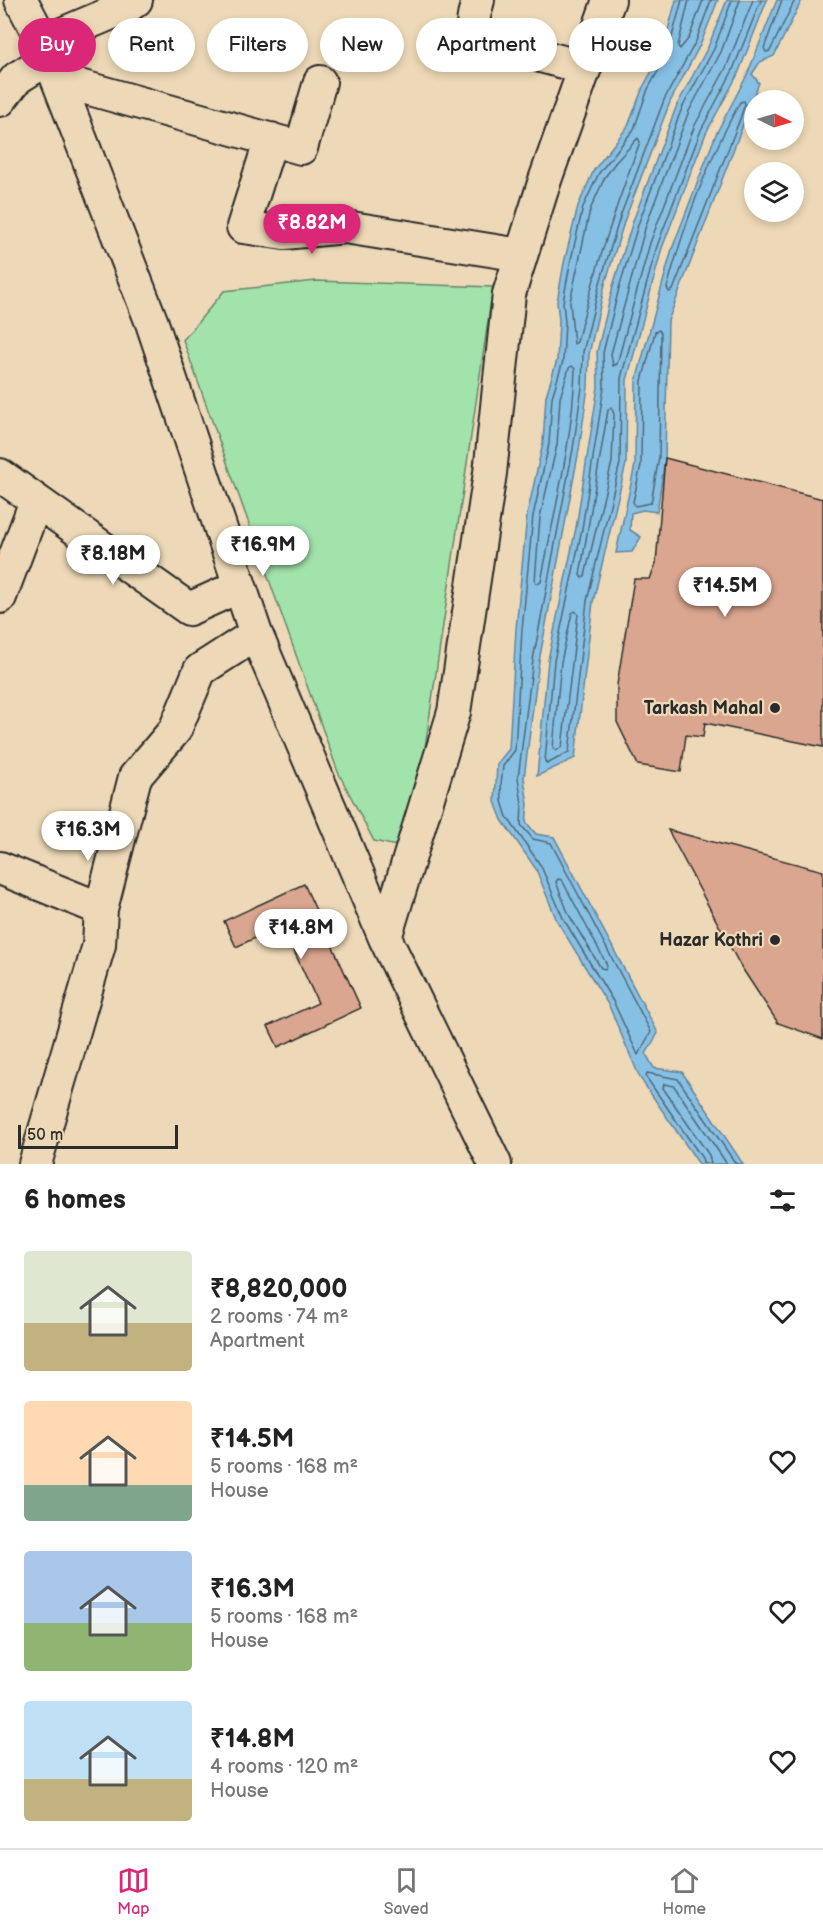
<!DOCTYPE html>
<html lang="en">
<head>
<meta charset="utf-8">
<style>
	:root { --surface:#fff; --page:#f6f6f6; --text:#222; --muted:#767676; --line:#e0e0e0; --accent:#db2777 }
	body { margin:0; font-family:"Balsamiq Sans",sans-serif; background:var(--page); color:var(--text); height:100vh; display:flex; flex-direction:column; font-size:22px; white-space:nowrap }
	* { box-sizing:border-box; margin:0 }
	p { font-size:20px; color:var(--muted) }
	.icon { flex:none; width:33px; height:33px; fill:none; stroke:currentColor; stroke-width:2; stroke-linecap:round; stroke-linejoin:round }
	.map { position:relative; height:1164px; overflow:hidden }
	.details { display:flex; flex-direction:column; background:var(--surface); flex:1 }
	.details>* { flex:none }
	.guide { position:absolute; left:18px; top:18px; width:788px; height:54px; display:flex; gap:12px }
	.needle { width:39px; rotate:95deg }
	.buttons { position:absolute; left:744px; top:90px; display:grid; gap:12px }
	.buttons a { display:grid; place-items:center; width:60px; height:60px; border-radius:50%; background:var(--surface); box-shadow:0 3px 9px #0003; font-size:30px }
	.scale { position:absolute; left:18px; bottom:15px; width:160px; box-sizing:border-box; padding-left:6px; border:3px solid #2b2b2b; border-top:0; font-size:16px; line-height:21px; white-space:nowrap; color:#2b2b2b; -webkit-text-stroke:4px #edd9b7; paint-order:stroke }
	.price { position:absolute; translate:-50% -51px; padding:0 14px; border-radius:21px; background:#fff; color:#222; font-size:20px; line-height:39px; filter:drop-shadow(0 2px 3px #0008) }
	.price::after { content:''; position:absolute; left:50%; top:36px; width:18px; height:14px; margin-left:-9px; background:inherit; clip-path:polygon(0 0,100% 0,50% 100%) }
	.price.current { background:var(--accent); color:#fff }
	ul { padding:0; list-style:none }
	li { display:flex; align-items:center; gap:18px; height:150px; padding:0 24px }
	li span { display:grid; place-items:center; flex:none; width:168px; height:120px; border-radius:6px; color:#555 }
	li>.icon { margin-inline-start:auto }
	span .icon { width:72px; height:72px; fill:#fffc; stroke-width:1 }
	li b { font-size:26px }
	h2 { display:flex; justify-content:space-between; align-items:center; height:72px; padding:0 24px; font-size:26px }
	.chip { padding:0 21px; border-radius:27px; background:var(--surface); box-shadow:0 3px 9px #0003; font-size:21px; line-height:54px }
	.chip.current { background:var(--accent); color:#fff }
	.dock { display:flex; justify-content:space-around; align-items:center; height:84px; border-top:2px solid var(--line); background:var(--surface); font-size:16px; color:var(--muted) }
	.dock a { display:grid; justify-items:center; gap:3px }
	.dock .current { color:var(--accent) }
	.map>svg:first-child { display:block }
	.green { fill:#a2e2ab; stroke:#66866b; stroke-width:1.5 }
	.water { fill:#87c0e5; stroke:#62849b; stroke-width:1.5 }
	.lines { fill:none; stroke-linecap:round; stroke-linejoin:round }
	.shore { stroke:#506775; stroke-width:1.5 }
	.building { fill:#daa68f; stroke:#2b2b2b; stroke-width:1.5 }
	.minor-casing { stroke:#2b2b2b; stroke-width:36 }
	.minor { stroke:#edd9b7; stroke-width:32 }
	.poi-dot { fill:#2b2b2b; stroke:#edd9b7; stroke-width:2 }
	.labels { text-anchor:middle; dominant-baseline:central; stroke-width:4.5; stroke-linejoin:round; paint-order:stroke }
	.poi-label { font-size:18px; font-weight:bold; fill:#2b2b2b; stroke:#edd9b7; text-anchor:end }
</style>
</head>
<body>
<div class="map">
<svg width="823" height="1164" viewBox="0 0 823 1164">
	<rect width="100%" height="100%" fill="#edd9b7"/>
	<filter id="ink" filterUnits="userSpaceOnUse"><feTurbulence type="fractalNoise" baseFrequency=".0167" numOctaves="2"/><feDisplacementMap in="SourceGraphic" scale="12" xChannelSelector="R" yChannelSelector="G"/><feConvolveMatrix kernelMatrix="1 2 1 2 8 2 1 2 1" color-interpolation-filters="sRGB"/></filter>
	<g filter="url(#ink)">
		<path class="green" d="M316,281L493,287L419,788L396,846L374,841L338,772L183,340L224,291Z"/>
		<path class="water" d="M676,0H718L701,43L670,102L625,219L605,284L589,354L588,387L579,450L539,661L524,778L528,805L526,822L536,834L554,837L658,1033L646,1054L654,1068L682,1072L743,1164H699L640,1078L609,1006L557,921L536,869L502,820L495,802L497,764L509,749L516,629L527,515L543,443L546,396L557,360L559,321L557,302L564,263L578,206L594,170L628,126L643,87L662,53Z
			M727,0H767L738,74L706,133L662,248L627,380L626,464L593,602L575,758L537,776L548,660L576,528L598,387L597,352L613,286L633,221L677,105L708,47Z
			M777,0H802L774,56L760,62L752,74L759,83L668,321L665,458L657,512L643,510L631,513L630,530L641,537L632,552L616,553L635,465L636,381L672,249L716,134L747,75Z"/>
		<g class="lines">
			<path class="shore" d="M682,0L667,55L648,89L634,129L599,173L583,207L570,264L563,302L565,322L563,361L552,397L549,444L533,516L522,630L515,750L503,766L501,784L502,801L507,817L541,866L563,918L614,1003L638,1055L651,1032L551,843L533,839L521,825L522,804L518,778L533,660L573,449L582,387L583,352L600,283L620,217L664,100L696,41L711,0
				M689,0L678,46L680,49L689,38L703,0
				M732,0L714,49L682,108L639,222L619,288L603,353L604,387L582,529L554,661L545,761L547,764L569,752L587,601L620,463L621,378L657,246L701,130L732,72L761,0
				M740,0L721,52L689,111L646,225L611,354L613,366L617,364L650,243L694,127L726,68L753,0
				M782,0L764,48L766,52L770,51L795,0
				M744,101L745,104L740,119L673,290L669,292L667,288C684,225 708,160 740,102Z
				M638,138L640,142C615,208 594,273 577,342L574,344L570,302L590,210L605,177L615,163Z
				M659,330L661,333L659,457L651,503L635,506L633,502L641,465L642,381L655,332Z
				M572,366L575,369C573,440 554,512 541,582L537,584L535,581L540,517L557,445L560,398L569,368Z
				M611,407L614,414L612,462L585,576L582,578L580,575L608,410Z
				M575,611L578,614L562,747L556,751L553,748L561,662L572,613Z
				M558,879L562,880L607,965L605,969L601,968L569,915L556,882Z
				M704,1164L702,1158L646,1077L647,1073L678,1079L736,1164
				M711,1164L709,1155L663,1088L664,1084L674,1086L727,1164"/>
		</g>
		<path class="building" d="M665,458L823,499V747L705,723L703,737L686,735L681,772L638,765L617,722V685L634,579H650L656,563Z
			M668,830L823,871V1039L778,1023L740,965Z
			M304,884L361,1008L278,1047L268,1026L318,1003L282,925L236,947L224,921Z"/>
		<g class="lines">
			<defs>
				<path id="minor" d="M21,0L43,42L152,323L256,634L385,938L495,1164
					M478,0C475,13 469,27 478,39L585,68
					M43,42L128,6L136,0
					M58,80L301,148L320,82
					M0,100L17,78L49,58
					M271,139L243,227L284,233L345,227L521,255
					M0,475L189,609L240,586
					M0,597L36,501
					M0,868L101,909
					M385,938L454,712L490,473L509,294L545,180L609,0
					M35,1164L99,945L101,909L135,777L175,730L200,670L256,634"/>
			</defs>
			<use href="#minor" class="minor-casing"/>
			<use href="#minor" class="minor"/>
		</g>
	</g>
	<g class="poi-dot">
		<circle cx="775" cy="708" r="6"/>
		<circle cx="775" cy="940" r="6"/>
	</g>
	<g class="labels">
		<g class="poi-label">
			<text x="763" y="708">Tarkash Mahal</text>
			<text x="763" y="940">Hazar Kothri</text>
		</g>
	</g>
</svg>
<div class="buttons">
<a><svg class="needle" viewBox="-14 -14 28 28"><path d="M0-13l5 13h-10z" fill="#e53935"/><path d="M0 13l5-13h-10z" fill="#767676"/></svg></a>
<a><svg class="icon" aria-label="layers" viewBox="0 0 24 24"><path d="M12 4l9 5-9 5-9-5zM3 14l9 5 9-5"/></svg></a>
</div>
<div class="scale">50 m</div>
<b class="price current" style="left:312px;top:255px">₹8.82M</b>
<b class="price" style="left:263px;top:577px">₹16.9M</b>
<b class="price" style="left:113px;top:586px">₹8.18M</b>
<b class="price" style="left:725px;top:618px">₹14.5M</b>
<b class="price" style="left:88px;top:862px">₹16.3M</b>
<b class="price" style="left:301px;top:960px">₹14.8M</b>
<div class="guide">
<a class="chip current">Buy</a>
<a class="chip">Rent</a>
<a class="chip">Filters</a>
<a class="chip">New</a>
<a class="chip">Apartment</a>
<a class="chip">House</a>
</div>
</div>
<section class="details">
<h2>6 homes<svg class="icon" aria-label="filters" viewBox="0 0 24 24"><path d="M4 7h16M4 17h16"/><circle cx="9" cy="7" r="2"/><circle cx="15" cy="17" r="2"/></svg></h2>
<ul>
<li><span style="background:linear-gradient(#dfe7d0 60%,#c2b280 0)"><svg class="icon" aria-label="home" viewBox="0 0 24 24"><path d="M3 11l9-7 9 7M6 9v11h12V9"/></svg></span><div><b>₹8,820,000</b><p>2 rooms · 74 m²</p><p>Apartment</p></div><svg class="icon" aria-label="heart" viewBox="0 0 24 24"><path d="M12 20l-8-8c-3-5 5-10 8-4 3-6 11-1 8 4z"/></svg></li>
<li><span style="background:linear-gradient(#ffd9b3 70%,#7fa58c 0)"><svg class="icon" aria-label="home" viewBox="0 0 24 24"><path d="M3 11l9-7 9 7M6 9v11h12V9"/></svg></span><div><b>₹14.5M</b><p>5 rooms · 168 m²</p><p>House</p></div><svg class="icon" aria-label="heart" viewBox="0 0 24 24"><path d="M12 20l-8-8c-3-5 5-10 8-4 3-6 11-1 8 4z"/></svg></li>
<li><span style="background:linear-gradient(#a9c7e8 60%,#8fb573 0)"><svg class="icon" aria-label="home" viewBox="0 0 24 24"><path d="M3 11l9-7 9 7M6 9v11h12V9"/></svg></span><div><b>₹16.3M</b><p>5 rooms · 168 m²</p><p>House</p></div><svg class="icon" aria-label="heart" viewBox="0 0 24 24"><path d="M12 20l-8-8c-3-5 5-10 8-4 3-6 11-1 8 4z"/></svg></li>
<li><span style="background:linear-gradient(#bfe0f5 65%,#c2b280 0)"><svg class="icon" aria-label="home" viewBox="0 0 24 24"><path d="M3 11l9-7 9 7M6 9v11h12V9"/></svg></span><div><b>₹14.8M</b><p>4 rooms · 120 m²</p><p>House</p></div><svg class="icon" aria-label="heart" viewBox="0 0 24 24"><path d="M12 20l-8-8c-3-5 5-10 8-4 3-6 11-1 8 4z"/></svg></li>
</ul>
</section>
<nav class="dock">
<a class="current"><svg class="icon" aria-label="map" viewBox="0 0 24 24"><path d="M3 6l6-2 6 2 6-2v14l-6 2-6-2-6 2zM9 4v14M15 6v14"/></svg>Map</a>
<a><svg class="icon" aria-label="saved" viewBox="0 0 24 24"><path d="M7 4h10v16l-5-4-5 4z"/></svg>Saved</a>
<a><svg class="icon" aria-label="home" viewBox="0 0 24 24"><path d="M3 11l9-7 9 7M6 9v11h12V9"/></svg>Home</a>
</nav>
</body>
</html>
